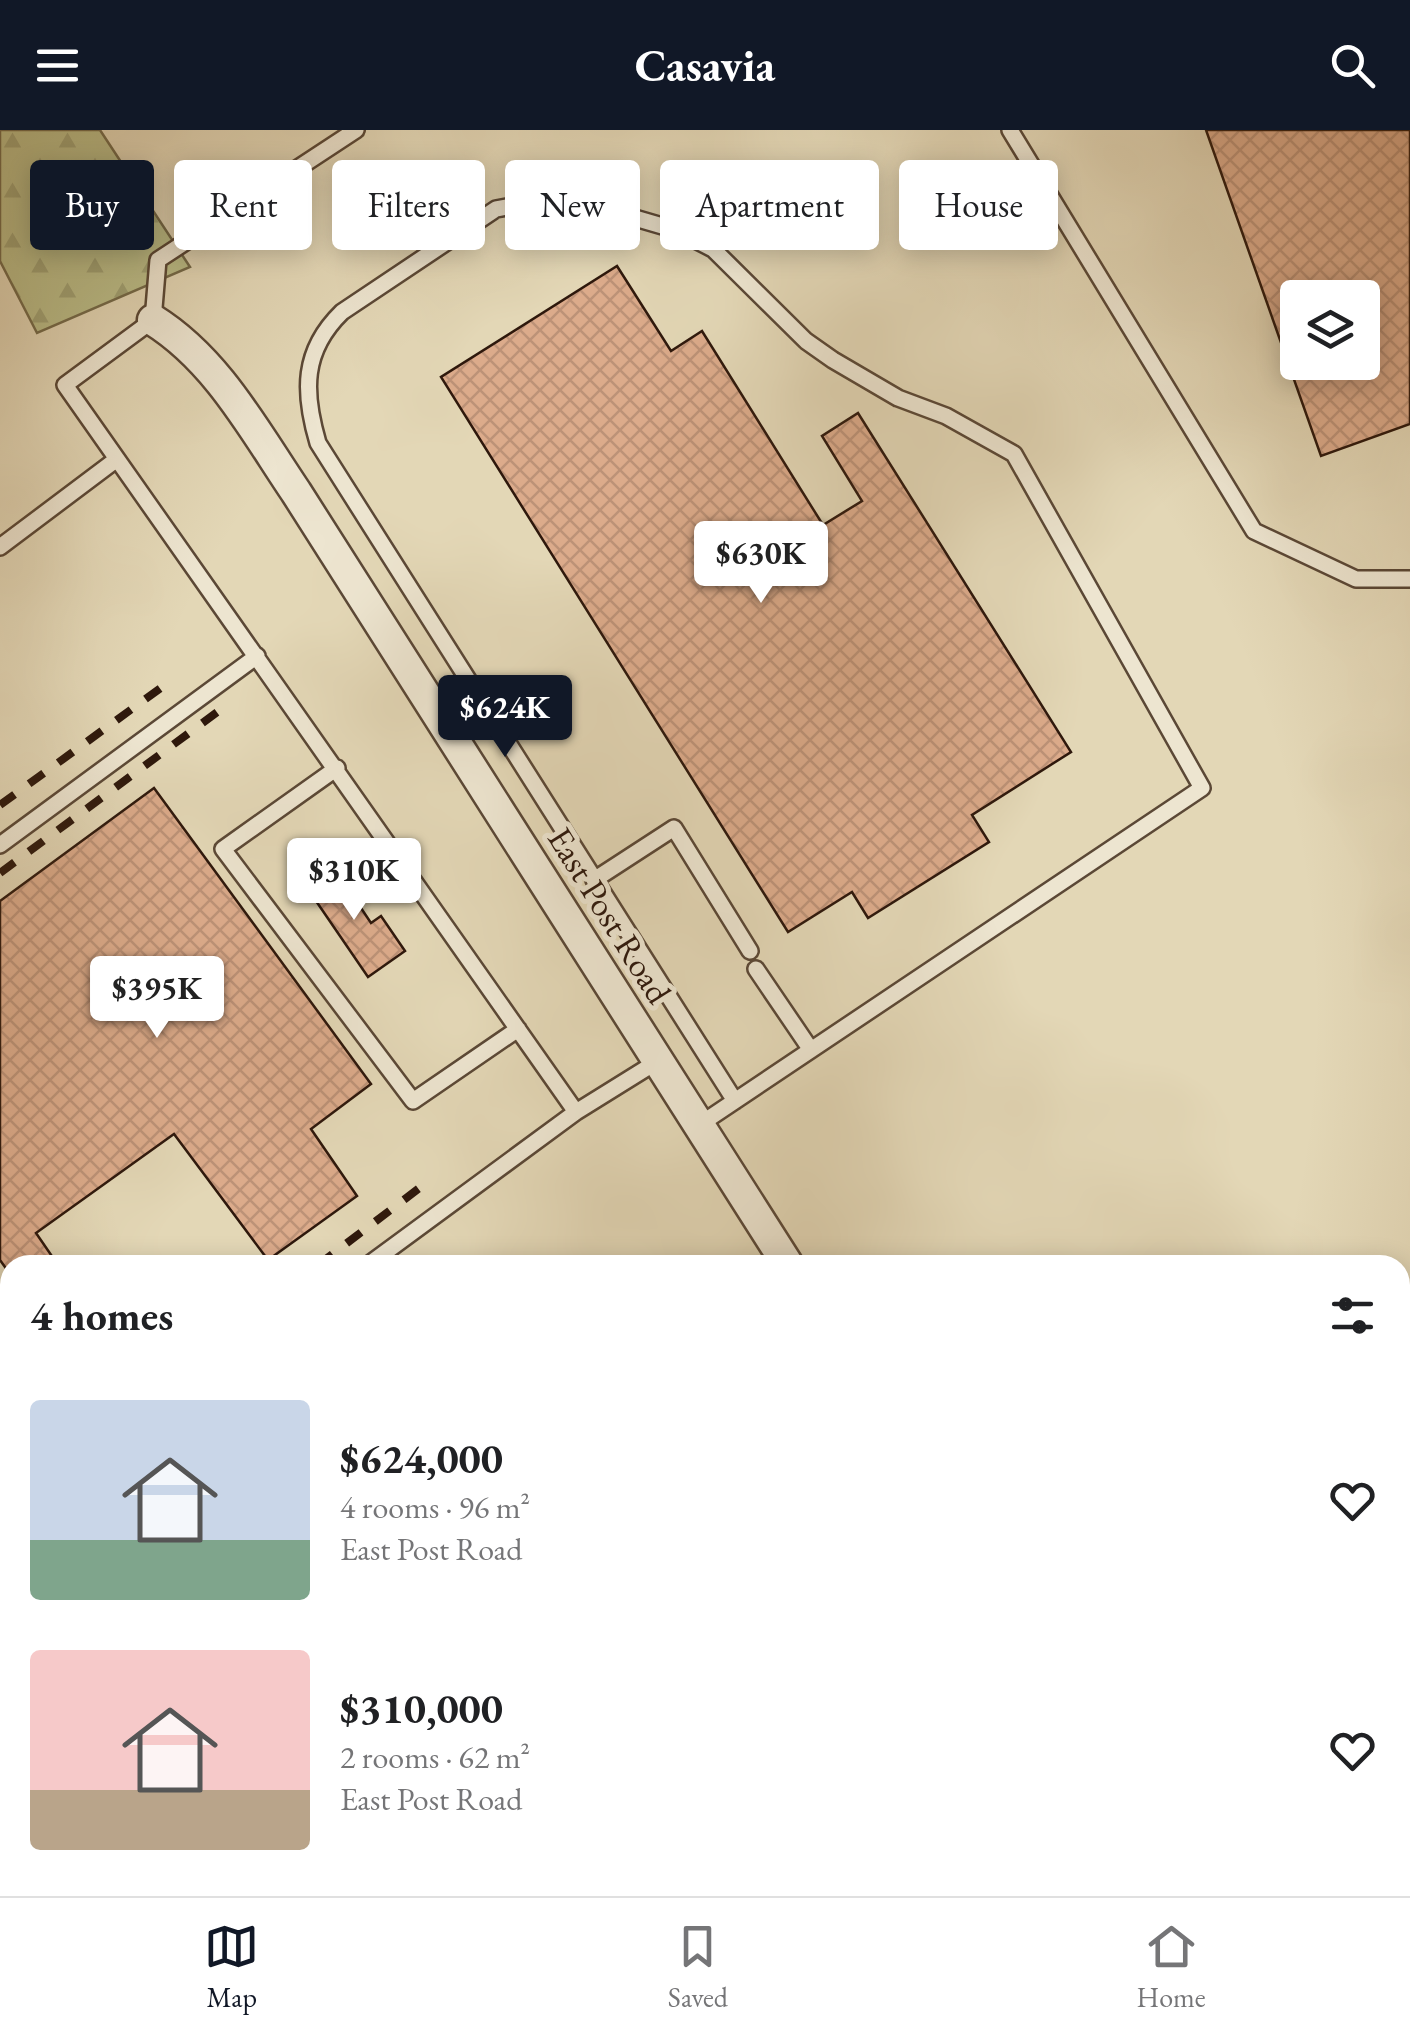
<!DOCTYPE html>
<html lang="en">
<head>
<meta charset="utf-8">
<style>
	:root { --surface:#fff; --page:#f2f2f2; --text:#202124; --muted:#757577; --line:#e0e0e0; --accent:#111827 }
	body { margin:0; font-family:"EB Garamond",serif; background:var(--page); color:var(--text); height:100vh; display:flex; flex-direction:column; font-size:38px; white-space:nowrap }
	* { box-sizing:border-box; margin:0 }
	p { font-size:32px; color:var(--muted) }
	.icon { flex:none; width:55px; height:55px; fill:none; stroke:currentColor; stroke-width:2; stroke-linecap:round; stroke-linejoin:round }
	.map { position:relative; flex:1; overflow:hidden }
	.drawer { position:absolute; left:0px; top:1125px; width:1410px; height:642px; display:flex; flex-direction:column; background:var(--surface); border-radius:30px 30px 0 0; box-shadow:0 5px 25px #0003 }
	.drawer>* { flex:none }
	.top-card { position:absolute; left:30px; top:30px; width:1350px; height:90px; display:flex; gap:20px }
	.tools { position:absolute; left:1280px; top:150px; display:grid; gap:20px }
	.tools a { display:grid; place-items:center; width:100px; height:100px; border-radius:10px; background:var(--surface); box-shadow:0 5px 25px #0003; font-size:50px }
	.price { position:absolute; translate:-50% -85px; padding:0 22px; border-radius:10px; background:#fff; color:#222; font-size:32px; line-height:65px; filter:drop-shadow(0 2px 5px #0008) }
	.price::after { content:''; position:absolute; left:50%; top:60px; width:30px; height:22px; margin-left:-15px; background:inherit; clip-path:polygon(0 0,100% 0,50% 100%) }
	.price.on { background:var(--accent); color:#fff }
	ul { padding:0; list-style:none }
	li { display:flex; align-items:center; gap:30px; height:250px; padding:0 30px }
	li span { display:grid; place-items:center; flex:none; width:280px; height:200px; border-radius:10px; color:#555 }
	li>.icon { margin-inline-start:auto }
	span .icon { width:120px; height:120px; fill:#fffc; stroke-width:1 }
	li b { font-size:42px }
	h2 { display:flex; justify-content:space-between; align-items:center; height:120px; padding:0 30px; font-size:42px }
	.tag { padding:0 35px; border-radius:10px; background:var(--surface); box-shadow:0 5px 25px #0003; font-size:35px; line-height:90px }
	.tag.on { background:var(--accent); color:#fff }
	header { display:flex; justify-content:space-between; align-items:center; height:130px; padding:0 30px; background:var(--accent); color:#fff; font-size:45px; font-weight:700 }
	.tabs { display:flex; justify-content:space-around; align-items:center; height:140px; border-top:2px solid var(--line); background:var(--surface); font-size:28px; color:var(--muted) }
	.tabs a { display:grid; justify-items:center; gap:5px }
	.tabs .on { color:var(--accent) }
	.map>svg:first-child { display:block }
	.forest { fill:url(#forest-firs); stroke:#746a4a; stroke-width:2.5 }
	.building { fill:url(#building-cross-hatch); stroke:#2e180c; stroke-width:2.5; fill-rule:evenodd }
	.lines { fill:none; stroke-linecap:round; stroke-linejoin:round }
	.service-casing { stroke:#5b4836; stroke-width:20 }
	.minor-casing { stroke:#5b4836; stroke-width:35 }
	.service { stroke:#ede5d0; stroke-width:15 }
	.minor { stroke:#ede5d0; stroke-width:30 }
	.rail { stroke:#2e180c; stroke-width:8; stroke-dasharray:18 18; stroke-linecap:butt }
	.labels { text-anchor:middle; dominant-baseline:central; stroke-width:10; stroke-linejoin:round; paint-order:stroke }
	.street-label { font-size:35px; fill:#2e180c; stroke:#ede5d0 }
</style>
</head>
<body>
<header><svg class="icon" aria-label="menu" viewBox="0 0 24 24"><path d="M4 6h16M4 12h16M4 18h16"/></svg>Casavia<svg class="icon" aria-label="search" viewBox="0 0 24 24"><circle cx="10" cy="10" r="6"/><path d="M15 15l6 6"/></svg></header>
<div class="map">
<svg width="1410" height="1766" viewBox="0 0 1410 1766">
	<defs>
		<pattern id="forest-firs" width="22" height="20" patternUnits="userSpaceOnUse" patternTransform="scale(2.5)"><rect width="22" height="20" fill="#babd89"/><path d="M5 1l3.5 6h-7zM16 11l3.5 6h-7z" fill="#a0a275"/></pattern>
		<pattern id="building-cross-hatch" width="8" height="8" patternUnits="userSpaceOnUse" patternTransform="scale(2.5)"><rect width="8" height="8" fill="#dcab8b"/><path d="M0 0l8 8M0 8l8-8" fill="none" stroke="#bd9277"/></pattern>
	</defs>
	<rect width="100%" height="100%" fill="#e3d7b6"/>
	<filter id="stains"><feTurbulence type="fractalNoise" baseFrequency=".002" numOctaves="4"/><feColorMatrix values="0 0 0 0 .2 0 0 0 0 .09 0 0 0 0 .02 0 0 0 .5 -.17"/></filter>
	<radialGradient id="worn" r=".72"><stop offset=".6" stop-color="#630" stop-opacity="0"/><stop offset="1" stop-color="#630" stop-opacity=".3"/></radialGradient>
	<path class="forest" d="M0,0H100L190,137L37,203L0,131Z"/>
	<path class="building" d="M1206,0H1410V294L1321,326ZM1298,168H1362V232H1298Z
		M617,136L671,221L702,201L823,395L862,371L822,306L858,283L1071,622L972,685L989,712L868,788L852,762L788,802L441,247Z
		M154,658L371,954L311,999L357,1066L268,1130L174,1004L36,1103L58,1135H10V1144L0,1130V771Z
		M317,738L325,750L337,742L371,793L381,786L405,821L368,847L301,749Z
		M524,1758H584L589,1766H529Z
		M927,1758H959L932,1766Z
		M1036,1758H1101L1087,1766H1041Z"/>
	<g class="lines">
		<defs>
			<path id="service" d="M356,0L158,130L153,190L65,255L576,982L658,931
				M1010,0L1254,401L1356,449H1410
				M0,417L117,329
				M337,638L223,719L413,971L518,899
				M0,715L257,526
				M594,750L674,698L750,821
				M756,839L811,920
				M699,995C867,883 1034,770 1202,658L1014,324L946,286L898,268L833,230L806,211L713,119L676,100L628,86L546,70L496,79L342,182C302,221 303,262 318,313L735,971
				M368,1135L576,982
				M1400,1706L1410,1700"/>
			<path id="minor" d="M153,190C217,230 254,300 296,362L788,1135
				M1401,1480L1410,1493
				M198,1758L203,1766
				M678,1758L684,1766
				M1183,1758L1188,1766
				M19,1766L44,1758"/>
		</defs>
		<use href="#service" class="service-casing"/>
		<use href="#minor" class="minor-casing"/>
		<use href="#service" class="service"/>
		<use href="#minor" class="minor"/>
		<path class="rail" d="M0,675L173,549
			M0,743L224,577
			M318,1135L426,1053
			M0,1384L10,1375
			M0,1434L10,1427"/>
	</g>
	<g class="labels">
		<g class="street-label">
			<text transform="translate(610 785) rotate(58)">East Post Road</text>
		</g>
	</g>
	<rect width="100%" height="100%" filter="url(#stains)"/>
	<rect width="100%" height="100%" fill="url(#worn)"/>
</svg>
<div class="tools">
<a><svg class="icon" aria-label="layers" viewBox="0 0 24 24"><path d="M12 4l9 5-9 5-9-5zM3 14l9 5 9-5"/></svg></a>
</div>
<b class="price" style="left:761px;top:476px">$630K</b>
<b class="price on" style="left:505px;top:630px">$624K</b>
<b class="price" style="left:354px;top:793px">$310K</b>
<b class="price" style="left:157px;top:911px">$395K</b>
<div class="top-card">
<a class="tag on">Buy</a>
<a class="tag">Rent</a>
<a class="tag">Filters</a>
<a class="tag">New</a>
<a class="tag">Apartment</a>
<a class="tag">House</a>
</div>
<section class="drawer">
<h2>4 homes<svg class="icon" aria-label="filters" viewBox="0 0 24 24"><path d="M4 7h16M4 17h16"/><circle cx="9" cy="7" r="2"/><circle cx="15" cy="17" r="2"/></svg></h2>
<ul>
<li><span style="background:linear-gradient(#c9d6e8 70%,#7fa58c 0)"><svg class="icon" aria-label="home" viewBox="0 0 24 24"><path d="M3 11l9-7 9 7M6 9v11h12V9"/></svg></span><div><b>$624,000</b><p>4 rooms · 96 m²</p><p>East Post Road</p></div><svg class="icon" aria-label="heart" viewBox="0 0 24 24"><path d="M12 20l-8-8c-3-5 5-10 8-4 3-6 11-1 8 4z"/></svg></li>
<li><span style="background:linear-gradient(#f6c9c9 70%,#b9a48a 0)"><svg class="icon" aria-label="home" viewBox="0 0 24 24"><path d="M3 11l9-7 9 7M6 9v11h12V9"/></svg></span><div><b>$310,000</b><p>2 rooms · 62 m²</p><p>East Post Road</p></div><svg class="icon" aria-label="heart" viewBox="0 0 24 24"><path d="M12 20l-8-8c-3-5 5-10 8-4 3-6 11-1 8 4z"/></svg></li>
</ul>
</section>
</div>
<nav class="tabs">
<a class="on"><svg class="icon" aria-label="map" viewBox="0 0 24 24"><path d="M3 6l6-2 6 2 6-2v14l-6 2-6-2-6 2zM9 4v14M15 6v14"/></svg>Map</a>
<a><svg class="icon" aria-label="saved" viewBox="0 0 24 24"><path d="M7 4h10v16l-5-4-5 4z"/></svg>Saved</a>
<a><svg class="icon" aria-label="home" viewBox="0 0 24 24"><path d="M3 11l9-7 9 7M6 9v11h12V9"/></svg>Home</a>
</nav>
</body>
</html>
